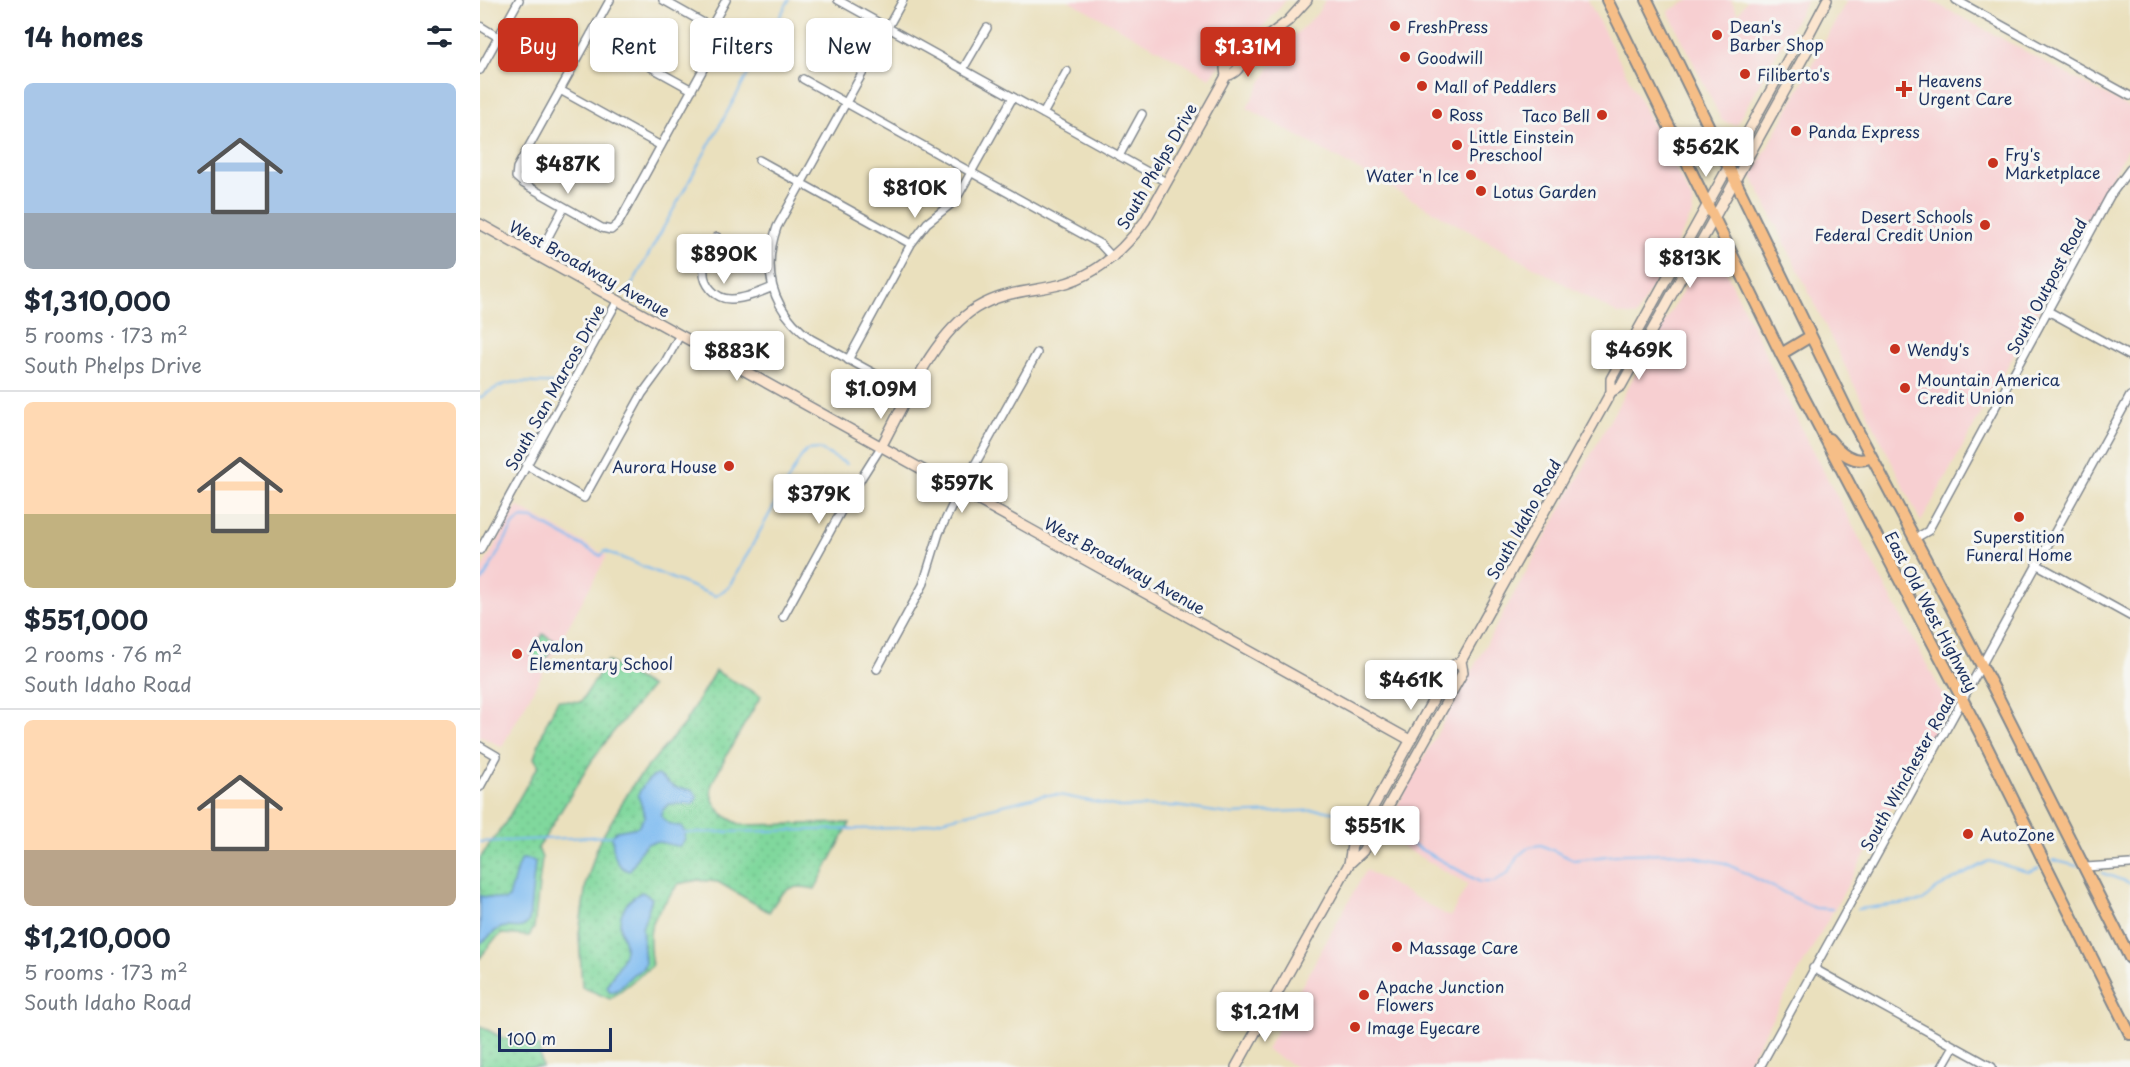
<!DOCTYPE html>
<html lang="en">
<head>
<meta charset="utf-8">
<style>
	:root { --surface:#fff; --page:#f2f2f3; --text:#1f2937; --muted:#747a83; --line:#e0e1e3; --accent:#c8321e }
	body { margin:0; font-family:"Playpen Sans",sans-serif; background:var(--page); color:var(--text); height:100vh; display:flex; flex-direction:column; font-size:22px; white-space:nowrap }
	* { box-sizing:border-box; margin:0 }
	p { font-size:20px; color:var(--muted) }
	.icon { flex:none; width:33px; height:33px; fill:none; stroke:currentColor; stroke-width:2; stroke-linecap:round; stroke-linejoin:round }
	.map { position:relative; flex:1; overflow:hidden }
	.sheet { display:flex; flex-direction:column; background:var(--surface); width:480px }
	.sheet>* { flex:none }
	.hud { position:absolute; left:18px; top:18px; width:570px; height:54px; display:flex; gap:12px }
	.scale { position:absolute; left:18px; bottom:15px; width:114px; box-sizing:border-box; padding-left:6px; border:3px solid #1b2f5e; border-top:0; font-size:16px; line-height:21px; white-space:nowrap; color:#1b2f5e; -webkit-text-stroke:4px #f6f6f2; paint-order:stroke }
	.price { position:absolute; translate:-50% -51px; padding:0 14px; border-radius:6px; background:#fff; color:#222; font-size:20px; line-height:39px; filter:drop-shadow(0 2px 3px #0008) }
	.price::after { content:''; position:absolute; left:50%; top:36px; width:18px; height:14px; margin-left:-9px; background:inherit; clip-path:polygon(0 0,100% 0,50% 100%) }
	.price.current { background:var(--accent); color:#fff }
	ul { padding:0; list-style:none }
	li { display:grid; align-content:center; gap:12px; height:318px; padding:0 24px }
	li+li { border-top:2px solid var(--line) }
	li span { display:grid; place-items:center; height:186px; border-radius:9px; color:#555 }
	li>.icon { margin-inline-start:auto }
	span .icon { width:108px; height:108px; fill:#fffc; stroke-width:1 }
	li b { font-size:26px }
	h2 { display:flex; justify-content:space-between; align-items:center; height:72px; padding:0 24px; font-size:26px }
	.pill { padding:0 21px; border-radius:9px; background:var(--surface); box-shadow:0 2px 4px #0004; font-size:21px; line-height:54px }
	.pill.current { background:var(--accent); color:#fff }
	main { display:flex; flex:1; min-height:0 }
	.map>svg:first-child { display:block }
	.built { fill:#f7cfd1 }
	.grass { fill:url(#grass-dots); stroke:#4e847e; stroke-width:1.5 }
	.pitch { fill:#80d89d; stroke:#4e847e; stroke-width:1.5 }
	.water { fill:#7ebbf1; stroke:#4c75a8; stroke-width:1.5 }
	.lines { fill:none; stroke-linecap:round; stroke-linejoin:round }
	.stream { stroke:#7ebbf1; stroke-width:2 }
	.street-casing { stroke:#82888e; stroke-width:10 }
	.secondary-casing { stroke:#82888e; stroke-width:12 }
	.primary-casing { stroke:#82888e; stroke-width:14 }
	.street { stroke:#fff; stroke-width:7 }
	.secondary { stroke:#fbe5cf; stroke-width:9 }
	.primary { stroke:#f6be87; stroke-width:10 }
	.poi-dot { fill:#c8321e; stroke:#f6f6f2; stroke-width:2 }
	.labels { text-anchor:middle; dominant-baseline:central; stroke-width:6; stroke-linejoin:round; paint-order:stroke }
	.poi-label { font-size:16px; fill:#1b2f5e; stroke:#f6f6f2; text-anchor:start }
	.street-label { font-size:16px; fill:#1b2f5e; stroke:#f6f6f2 }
</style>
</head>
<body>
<main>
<section class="sheet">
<h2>14 homes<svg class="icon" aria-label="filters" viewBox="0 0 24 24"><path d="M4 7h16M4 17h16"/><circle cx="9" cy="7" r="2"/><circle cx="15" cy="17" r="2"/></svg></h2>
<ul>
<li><span style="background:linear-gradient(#a9c7e8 70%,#9aa5b1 0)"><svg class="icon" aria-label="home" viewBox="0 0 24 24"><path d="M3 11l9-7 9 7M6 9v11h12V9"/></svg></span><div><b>$1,310,000</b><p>5 rooms · 173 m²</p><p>South Phelps Drive</p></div></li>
<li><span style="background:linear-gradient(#ffd9b3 60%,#c2b280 0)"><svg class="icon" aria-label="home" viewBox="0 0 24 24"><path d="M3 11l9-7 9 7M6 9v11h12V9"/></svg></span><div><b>$551,000</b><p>2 rooms · 76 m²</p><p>South Idaho Road</p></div></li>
<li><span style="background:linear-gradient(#ffd9b3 70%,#b9a48a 0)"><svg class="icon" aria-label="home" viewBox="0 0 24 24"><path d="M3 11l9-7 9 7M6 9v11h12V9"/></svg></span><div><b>$1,210,000</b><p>5 rooms · 173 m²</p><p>South Idaho Road</p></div></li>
</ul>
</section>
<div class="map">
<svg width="1650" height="1067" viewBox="0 0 1650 1067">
	<defs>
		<pattern id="grass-dots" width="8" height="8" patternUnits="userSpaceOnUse" patternTransform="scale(1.5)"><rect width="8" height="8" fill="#80d89d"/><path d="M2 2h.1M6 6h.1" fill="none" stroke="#6eba8a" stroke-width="1.8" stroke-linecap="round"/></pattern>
	</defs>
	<rect width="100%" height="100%" fill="#f6f6f2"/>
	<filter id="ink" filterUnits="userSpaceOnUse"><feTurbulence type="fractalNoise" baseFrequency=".0167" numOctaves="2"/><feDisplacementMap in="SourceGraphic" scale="12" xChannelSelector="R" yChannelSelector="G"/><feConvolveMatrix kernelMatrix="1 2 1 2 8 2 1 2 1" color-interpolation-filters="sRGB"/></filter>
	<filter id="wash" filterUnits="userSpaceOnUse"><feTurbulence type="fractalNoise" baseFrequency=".008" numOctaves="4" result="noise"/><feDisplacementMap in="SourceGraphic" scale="24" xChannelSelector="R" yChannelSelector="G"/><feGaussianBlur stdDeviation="1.35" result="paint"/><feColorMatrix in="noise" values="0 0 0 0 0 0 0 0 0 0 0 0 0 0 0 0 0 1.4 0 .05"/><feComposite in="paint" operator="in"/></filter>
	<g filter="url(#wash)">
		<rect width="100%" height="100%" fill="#eae0bd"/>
		<path class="built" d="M588,0H806L785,25L752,50L730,78Z
			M845,0H1108L1212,200L1213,213L1156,316L1138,314L767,108L799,51L837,14Z
			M1210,0H1251L1258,14L1267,0H1327L1256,125L1242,121L1188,11Z
			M1367,0H1450L1650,108V145L1441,522L1272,176Z
			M1220,261L1245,269L1327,440L1469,706L1265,1067H816L786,1050L886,870L970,917L988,884L901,835L1168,351Z
			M37,506L127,556L22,747L0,736V572Z"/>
		<path class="grass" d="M127,661L171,687L130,736L109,765L58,848L62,858L54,928L49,936L22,934L13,941L0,958V858L24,825L53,774L59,766L54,758L66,724L78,700L101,702Z
			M235,671L281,696C273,710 231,779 231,788C231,808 245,818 262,825L370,823L335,889C307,883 303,890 289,912L238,882L218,880L198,884C174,919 165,921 172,966L130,999L102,987L99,934L106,884L118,844L154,783L204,724Z
			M0,1026L23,1038L59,1046L62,1067H0Z"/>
		<path class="pitch" d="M63,634L75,641L64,663L52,656Z"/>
		<path class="water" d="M177,775C184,777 187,784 195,787C202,790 209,787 215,792L217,798L213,804H189L183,810L181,816C185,823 194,826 202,827C207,835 206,840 199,846C187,845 171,836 162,849C157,856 155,864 149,871C134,867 133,849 132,836L137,831L158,827L165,816L158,795C161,787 168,778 177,775Z
			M42,859L52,860L55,862L49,921C41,933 32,924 21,928C12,931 8,940 0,943V896L25,900L29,898L37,868Z
			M162,892L172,898L162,928L165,964L161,970L153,974L137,990L131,992L128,989L127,985C133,974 143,963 145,950C146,943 143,938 141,931C137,914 147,899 162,892Z"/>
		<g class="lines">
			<path class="stream" d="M149,290L309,0
				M0,398C34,374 36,385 73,383
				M0,581L3,580L34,524L42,518L54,519L121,556L125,551L235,596L249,587L321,457L327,450L339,449L367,464
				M904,829L1000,882H1014L1028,873L1038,856L1049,847L1061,845L1094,860L1144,854L1193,853L1245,863L1335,908L1352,909
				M203,833L420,828L438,826L564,795H579L640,807L695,806L749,814L841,810L879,817
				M0,842L132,836
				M1573,860L1597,866
				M1622,873L1650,883
				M1378,909L1443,901L1456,889L1509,861L1548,872L1559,868"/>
		</g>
	</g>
	<g filter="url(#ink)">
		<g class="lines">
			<defs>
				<path id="street" d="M130,0L37,168L36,177L44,184L122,228L131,230L138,224L238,42L236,31L231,27L183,0
					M358,0L686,182
					M423,0L297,227C281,273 292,310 331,339L430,393
					M1476,0L1650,96
					M0,26L18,37
					M231,27L246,0
					M111,34L212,90
					M483,69L507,28
					M0,70L39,0
					M323,79L620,244L633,258
					M80,90L181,146
					M563,114L587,71
					M639,156L662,114
					M279,160L431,244
					M237,237C233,247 226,257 224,268C222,284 236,300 252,299C265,299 281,292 293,287
					M58,256L84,207
					M1568,311L1650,356
					M368,360L431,244L447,223L471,204L479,194L533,97
					M46,465L104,498L162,394L184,364L200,335
					M1434,539L1448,531L1630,196L1650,169
					M0,550L138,300
					M1556,564L1650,616
					M303,617L365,504L401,447
					M397,669L443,585L459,533L473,504L557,353
					M0,746L17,756L0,787
					M1606,867L1650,864
					M1333,968L1512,1067
					M1280,1067L1650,396
					M1462,1067L1474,1046"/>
				<path id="secondary" d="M746,76C757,73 762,66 763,55
					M0,224L930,740
					M1131,392L1141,386L1328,49V36
					M401,447C425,403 453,335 496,308C524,291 548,292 579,285C616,276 643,251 665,221L746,76L745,68L756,56L763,55L808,21L827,0
					M869,864L872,845L972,666L981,661L1131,392V379L1317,43L1328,36L1347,0
					M756,1067L869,864L883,851L983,672L981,661"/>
				<path id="primary" d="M1127,0L1301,354L1500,733L1650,1034
					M1167,0L1371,418L1512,685L1650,958
					M1301,354L1331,336
					M1349,439C1358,451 1375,466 1391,457"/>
			</defs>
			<use href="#street" class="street-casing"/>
			<use href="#secondary" class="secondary-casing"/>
			<use href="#primary" class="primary-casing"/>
			<use href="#street" class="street"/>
			<use href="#secondary" class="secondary"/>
			<use href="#primary" class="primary"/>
		</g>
	</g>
	<g class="poi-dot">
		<circle cx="915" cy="26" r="6"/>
		<circle cx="1237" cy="35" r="6"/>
		<circle cx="925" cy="57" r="6"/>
		<circle cx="1265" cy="74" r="6"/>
		<circle cx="942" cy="86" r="6"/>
		<path d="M1421 80h6v6h6v6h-6v6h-6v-6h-6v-6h6z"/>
		<circle cx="957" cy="114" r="6"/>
		<circle cx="1122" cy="115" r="6"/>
		<circle cx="1316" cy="131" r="6"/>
		<circle cx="977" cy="145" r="6"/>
		<circle cx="1513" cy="163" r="6"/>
		<circle cx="991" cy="175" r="6"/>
		<circle cx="1001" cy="191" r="6"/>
		<circle cx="1505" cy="225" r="6"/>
		<circle cx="1415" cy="349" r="6"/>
		<circle cx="1425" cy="388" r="6"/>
		<circle cx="249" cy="466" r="6"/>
		<circle cx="1539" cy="517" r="6"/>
		<circle cx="37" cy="654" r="6"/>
		<circle cx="1488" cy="834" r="6"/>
		<circle cx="917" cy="947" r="6"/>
		<circle cx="884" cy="995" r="6"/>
		<circle cx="875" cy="1027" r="6"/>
	</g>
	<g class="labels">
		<g class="poi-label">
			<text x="927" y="26">FreshPress</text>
			<text x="1249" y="26">Dean's<tspan x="1249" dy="18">Barber Shop</tspan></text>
			<text x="937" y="57">Goodwill</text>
			<text x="1277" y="74">Filiberto's</text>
			<text x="1438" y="80">Heavens<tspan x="1438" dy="18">Urgent Care</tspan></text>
			<text x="954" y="86">Mall of Peddlers</text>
			<text x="969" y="114">Ross</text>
			<text x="1110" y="115" text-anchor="end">Taco Bell</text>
			<text x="1328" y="131">Panda Express</text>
			<text x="989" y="136">Little Einstein<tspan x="989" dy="18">Preschool</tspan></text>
			<text x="1525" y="154">Fry's<tspan x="1525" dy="18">Marketplace</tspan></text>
			<text x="979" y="175" text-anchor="end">Water 'n Ice</text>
			<text x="1013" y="191">Lotus Garden</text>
			<text x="1493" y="216" text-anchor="end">Desert Schools<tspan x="1493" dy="18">Federal Credit Union</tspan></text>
			<text x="1427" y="349">Wendy's</text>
			<text x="1437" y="379">Mountain America<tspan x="1437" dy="18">Credit Union</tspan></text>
			<text x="237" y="466" text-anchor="end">Aurora House</text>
			<text x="1539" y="536" text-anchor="middle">Superstition<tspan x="1539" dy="18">Funeral Home</tspan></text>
			<text x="49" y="645">Avalon<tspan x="49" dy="18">Elementary School</tspan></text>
			<text x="1500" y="834">AutoZone</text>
			<text x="929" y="947">Massage Care</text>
			<text x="896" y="986">Apache Junction<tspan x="896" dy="18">Flowers</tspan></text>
			<text x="887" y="1027">Image Eyecare</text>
		</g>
		<g class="street-label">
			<text transform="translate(676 166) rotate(-60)">South Phelps Drive</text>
			<text transform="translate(110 268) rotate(29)">West Broadway Avenue</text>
			<text transform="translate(1566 286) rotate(-62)">South Outpost Road</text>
			<text transform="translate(74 387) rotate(-61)">South San Marcos Drive</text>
			<text transform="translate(1043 519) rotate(-61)">South Idaho Road</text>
			<text transform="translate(645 565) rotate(29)">West Broadway Avenue</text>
			<text transform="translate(1452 611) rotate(62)">East Old West Highway</text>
			<text transform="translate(1427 772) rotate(-61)">South Winchester Road</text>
		</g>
	</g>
</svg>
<div class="scale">100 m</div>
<b class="price current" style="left:768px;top:78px">$1.31M</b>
<b class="price" style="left:1226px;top:178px">$562K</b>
<b class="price" style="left:88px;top:195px">$487K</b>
<b class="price" style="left:435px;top:219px">$810K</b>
<b class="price" style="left:244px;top:285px">$890K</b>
<b class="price" style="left:1210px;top:289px">$813K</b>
<b class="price" style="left:1159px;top:381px">$469K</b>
<b class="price" style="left:257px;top:382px">$883K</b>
<b class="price" style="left:401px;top:420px">$1.09M</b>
<b class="price" style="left:482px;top:514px">$597K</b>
<b class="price" style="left:339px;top:525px">$379K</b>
<b class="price" style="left:931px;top:711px">$461K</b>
<b class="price" style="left:895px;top:857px">$551K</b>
<b class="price" style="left:785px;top:1043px">$1.21M</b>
<div class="hud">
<a class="pill current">Buy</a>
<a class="pill">Rent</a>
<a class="pill">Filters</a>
<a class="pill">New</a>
</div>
</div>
</main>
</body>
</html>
